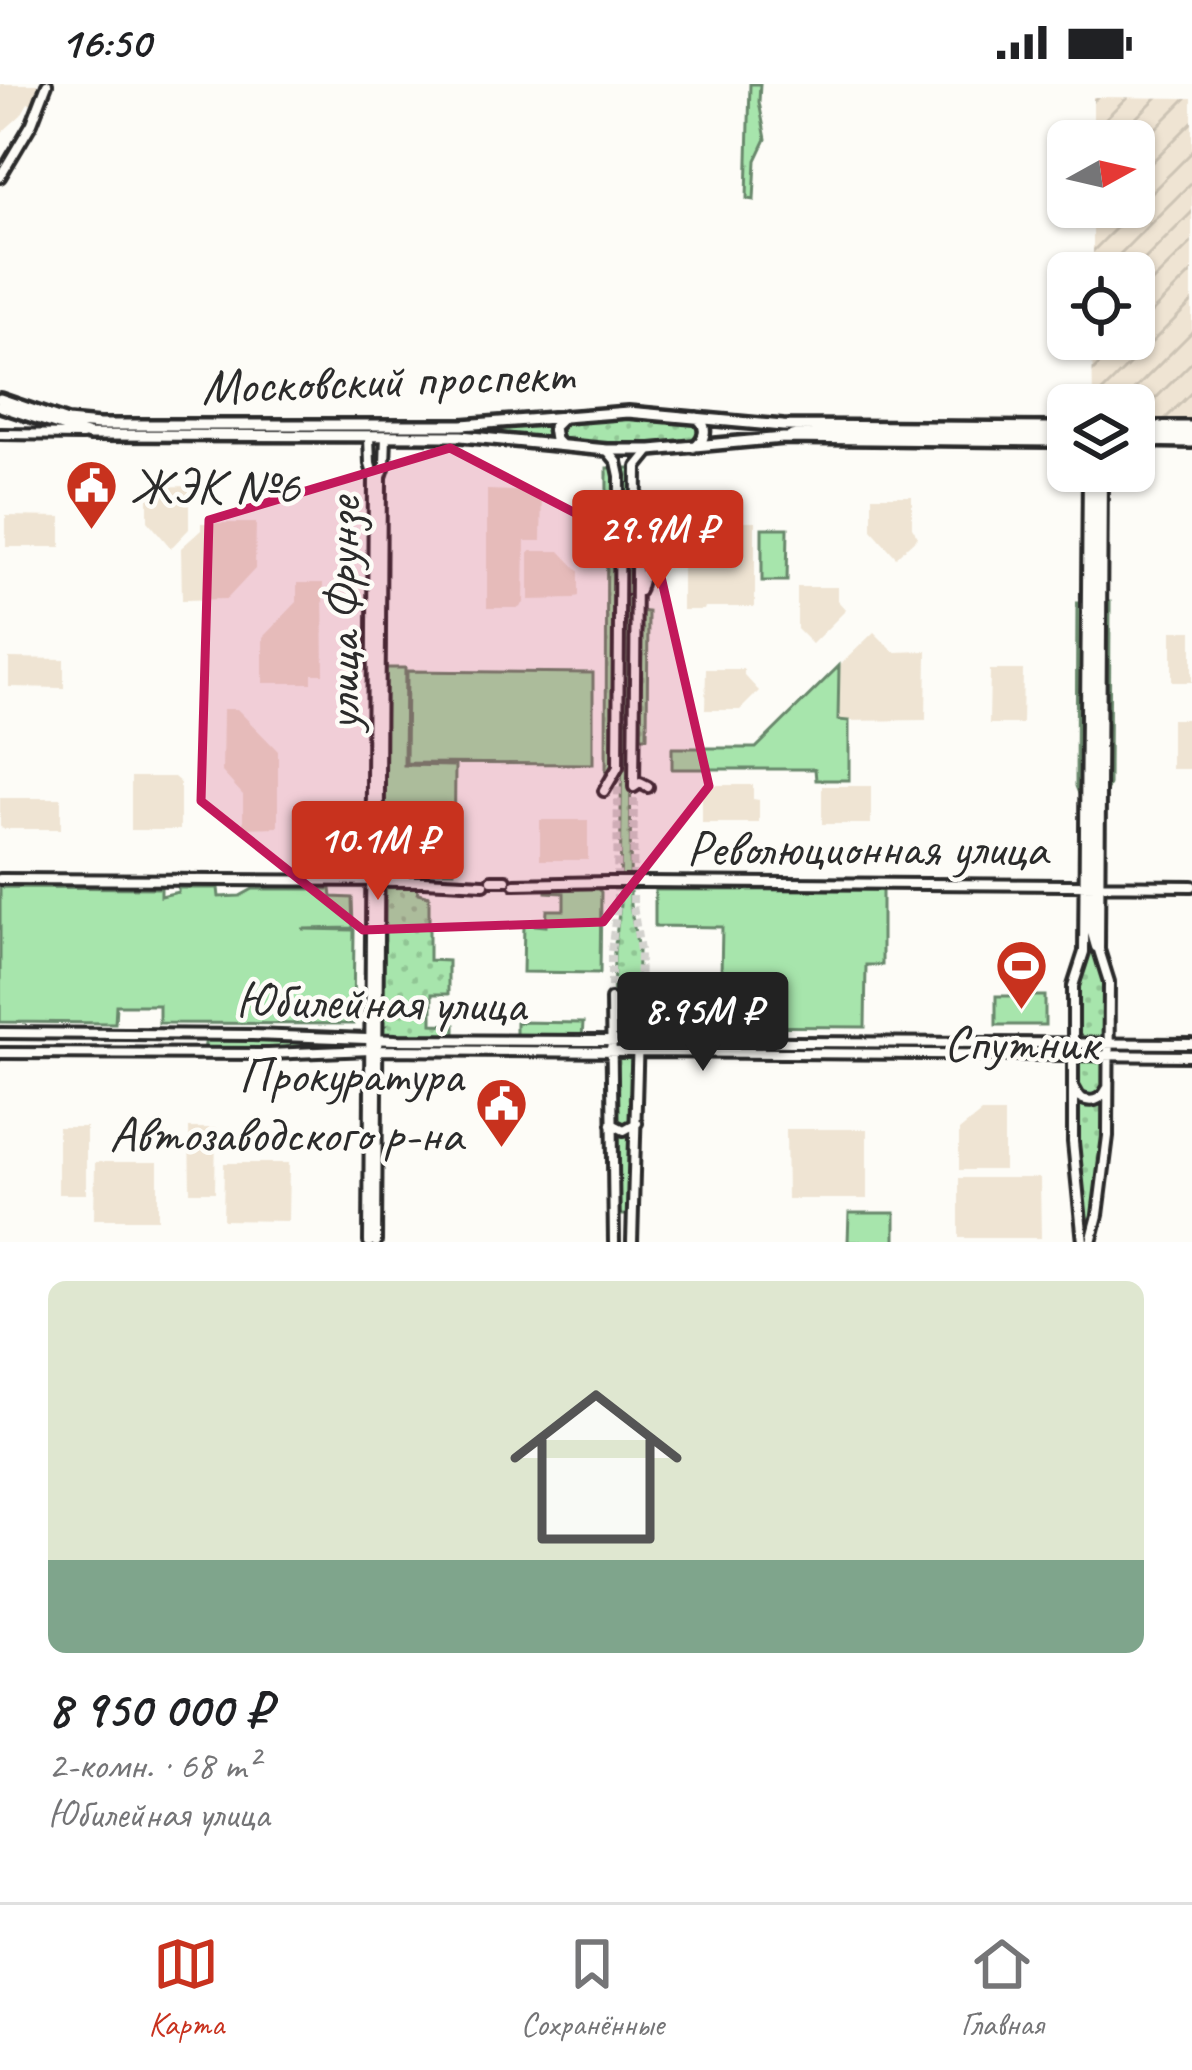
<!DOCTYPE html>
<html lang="ru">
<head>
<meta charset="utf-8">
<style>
	:root { --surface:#fff; --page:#f2f2f2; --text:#202124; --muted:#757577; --line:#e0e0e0; --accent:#c8321e }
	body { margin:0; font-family:Caveat,sans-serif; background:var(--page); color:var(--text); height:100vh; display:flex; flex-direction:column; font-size:45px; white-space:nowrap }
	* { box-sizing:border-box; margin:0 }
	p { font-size:39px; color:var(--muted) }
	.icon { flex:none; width:66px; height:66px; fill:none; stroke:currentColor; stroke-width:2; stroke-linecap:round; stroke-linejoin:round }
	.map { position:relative; height:1158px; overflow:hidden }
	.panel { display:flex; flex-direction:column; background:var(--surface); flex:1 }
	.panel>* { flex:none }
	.needle { width:78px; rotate:82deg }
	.controls { position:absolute; left:1047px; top:36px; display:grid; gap:24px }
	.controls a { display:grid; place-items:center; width:108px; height:108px; border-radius:18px; background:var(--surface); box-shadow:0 3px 9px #0004; font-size:60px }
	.price { position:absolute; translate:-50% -102px; padding:0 27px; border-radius:12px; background:var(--accent); color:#fff; font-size:39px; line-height:78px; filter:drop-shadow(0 3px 6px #0008) }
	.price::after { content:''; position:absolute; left:50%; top:72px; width:36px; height:27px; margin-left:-18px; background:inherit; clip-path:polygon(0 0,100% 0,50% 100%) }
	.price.active { background:#222; color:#fff }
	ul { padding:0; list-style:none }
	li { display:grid; align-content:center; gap:24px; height:636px; padding:0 48px }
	li span { display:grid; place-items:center; height:372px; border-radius:18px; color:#555 }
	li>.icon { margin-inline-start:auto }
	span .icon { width:216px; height:216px; fill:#fffc; stroke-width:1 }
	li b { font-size:51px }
	.status { display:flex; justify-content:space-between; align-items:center; height:84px; padding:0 60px; background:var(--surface); direction:ltr }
	.status svg { height:33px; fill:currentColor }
	.dock { display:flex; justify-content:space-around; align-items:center; height:168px; border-top:3px solid var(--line); background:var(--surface); font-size:33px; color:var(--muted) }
	.dock a { display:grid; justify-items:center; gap:6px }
	.dock .active { color:var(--accent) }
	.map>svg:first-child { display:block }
	.built { fill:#efe4d3 }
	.industrial { fill:url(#industrial-furrows) }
	.grass { fill:url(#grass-dots); stroke:#69886c; stroke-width:3 }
	.forest { fill:url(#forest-firs); stroke:#69886c; stroke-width:3 }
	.park { fill:#a7e5ac; stroke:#69886c; stroke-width:3 }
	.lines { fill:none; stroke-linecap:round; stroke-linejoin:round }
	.secondary-tunnel { stroke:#d3d2ce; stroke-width:8; stroke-dasharray:8 4; stroke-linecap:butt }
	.secondary-casing { stroke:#2b2b2b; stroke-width:16 }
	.primary-casing { stroke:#2b2b2b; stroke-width:18 }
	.secondary { stroke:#fdfcf7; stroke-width:8 }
	.primary { stroke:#fdfcf7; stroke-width:9 }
	.secondary-bridge-casing { stroke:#2b2b2b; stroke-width:16; stroke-linecap:butt }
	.secondary-bridge { stroke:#fdfcf7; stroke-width:8 }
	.marked { fill:#c2185b; fill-opacity:0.2; stroke:#c2185b; stroke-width:9; stroke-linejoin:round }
	.labels { text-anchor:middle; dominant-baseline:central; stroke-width:9; stroke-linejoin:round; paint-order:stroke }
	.street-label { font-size:51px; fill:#2b2b2b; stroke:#fdfcf7 }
	.poi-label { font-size:51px; fill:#2b2b2b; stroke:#fdfcf7; text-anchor:start }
</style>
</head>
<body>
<div class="status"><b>16:50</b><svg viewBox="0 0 49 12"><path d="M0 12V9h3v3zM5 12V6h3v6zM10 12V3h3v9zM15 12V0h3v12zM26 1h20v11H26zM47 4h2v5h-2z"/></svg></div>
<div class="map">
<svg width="1192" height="1158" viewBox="0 0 1192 1158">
	<defs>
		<pattern id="industrial-furrows" width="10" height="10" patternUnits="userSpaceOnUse" patternTransform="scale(3)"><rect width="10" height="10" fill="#efe4d3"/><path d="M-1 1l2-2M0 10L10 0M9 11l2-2" fill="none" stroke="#cdc4b5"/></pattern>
		<pattern id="grass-dots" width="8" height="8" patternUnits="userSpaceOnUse" patternTransform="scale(3)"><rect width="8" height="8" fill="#a7e5ac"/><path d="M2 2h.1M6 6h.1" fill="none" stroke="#90c594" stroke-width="1.8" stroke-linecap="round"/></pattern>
		<pattern id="forest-firs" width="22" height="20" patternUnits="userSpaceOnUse" patternTransform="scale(3)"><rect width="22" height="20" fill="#a7e5ac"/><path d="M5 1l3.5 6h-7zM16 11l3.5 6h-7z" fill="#90c594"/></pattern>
	</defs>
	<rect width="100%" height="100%" fill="#fdfcf7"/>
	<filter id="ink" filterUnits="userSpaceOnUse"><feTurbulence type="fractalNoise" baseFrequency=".00833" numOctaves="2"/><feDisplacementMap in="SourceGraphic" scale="24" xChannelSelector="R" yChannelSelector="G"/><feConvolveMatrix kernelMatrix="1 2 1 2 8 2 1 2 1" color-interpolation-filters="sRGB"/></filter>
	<g filter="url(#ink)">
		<path class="built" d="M0,0H42L35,20L28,19L21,31L0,50Z
			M189,402V445L171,464L148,437V403Z
			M487,406L542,408L541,457H525L524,519L519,524H487Z
			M872,412H912V443L918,453L896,473L872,446Z
			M688,425H717V438H755V523H705L704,526H682V466L688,465Z
			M6,432L61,433V463H6Z
			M201,439H256L255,485L227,515L182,516L181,464L201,446Z
			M529,467H560L579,487V512L575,513V515L529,516Z
			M297,499H323L324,590H312V599H263V553L297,518Z
			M797,503H837V516L846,526L812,560L797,545Z
			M1172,547H1192V598H1172Z
			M874,548L894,568L927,567L926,636L838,637L839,582Z
			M9,574L64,575V604L9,603Z
			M706,585H744V591L759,607L740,626H705Z
			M990,586H1023L1022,640H989Z
			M223,625H237L278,667V743L243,744V711L222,688Z
			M1171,635H1192V685H1171Z
			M131,693H174L180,698V746H131Z
			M702,701H753V715L759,716V739H702Z
			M822,702H871V740H822Z
			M0,714H61V745H3L0,742Z
			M540,736H588V776H540Z
			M981,1029H1004V1086H959V1047Z
			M58,1043H86V1110H58Z
			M216,1044L215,1108H190L189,1044Z
			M786,1045H867V1115H787Z
			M95,1078H158V1135H94Z
			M224,1079H289L288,1137L223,1136Z
			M959,1094H1040L1041,1154H959Z"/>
		<path class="industrial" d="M1093,13L1192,14V339H1134V321L1093,320L1092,255H1134V189H1093V123H1134V57H1093Z"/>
		<path class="grass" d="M632,332L694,337L703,346L696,359C652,362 606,367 563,358L557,348L558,342L567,336Z
			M553,336L549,349L552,358L392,349V345Z
			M607,384H615L614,682L606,698Z
			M622,384H633L631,625L625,629L622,627Z
			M1105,518H1110L1109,700L1102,720Z
			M1077,519H1082L1084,531L1083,720L1076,702Z
			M638,527L648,528L647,653H641V636H638Z
			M627,635L631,640L630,821L638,866L637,942L633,954L615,953L613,950L614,868L620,821L622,640Z
			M388,800L417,801L418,809L429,812V876L448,877V910H432V940L455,941V952H388L382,948L381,944L384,942H380L381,858L385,857V801Z
			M1092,861L1095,863L1106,896V949L1100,955L1086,956L1076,948V896Z
			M206,954L352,959V963L204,966Z
			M616,971L635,973L636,1036L627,1043L616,1041L612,974Z
			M1082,974H1101C1110,986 1106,1002 1098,1013L1085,1014L1077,1008L1076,983Z
			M1075,1011L1082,1017L1106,1012L1105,1056L1093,1144L1090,1147L1085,1144L1075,1058Z
			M613,1045L625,1049L634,1046L628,1131H618Z"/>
		<path class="forest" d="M750,0H760L759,18L766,55L756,76L754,116L747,115Z"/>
		<path class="park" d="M762,444H788L787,497H762Z
			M839,582L838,636L849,637V696H816L815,685H672V664H756Z
			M386,584H405L404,681L455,682L454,787H384Z
			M407,587L593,589V680L406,679Z
			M546,801L595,802L601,808L600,889L523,888L524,840L546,842L547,826H564V809L546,808Z
			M0,803L161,804V812L178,808V804H218L219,813L240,812L253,805H331L332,813L352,814L353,844L302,845L354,846L353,940L159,939V921H116L115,939L0,938Z
			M655,806H882V881H866L865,943L720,942L722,843L655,842Z
			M996,912H1045V941H996Z
			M516,938L583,939L582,954L516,953Z
			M849,1129H895V1158H848Z"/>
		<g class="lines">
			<path class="secondary-tunnel" d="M634,703L633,822L640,867L639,915
				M611,915V868L617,822L618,685"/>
			<defs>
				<path id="secondary" d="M0,93L32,39L47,0
					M0,350L82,351
					M369,352L370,380L374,393L369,1158
					M1095,387L1092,849L1096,863
					M639,507L650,467
					M648,703L640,699L634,703L637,383L650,367
					M604,707L618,683L620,392L617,378L608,367
					M0,795L424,797L484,800
					M492,796H506
					M644,798L1192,802
					M515,800L608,798
					M611,915L614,1158
					M0,949L252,951L396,956L1192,960
					M0,969L268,970L371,966L1192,972
					M1074,1004L1079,1013C1090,1020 1101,1017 1107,1005
					M612,1040L624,1046L637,1039
					M376,1158L381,393L385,381L386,352
					M632,1158L639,915
					M1083,1158L1073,1058V902L1084,868L1088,387
					M1091,1158L1098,1131L1108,1052L1109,898L1099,866L1102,387"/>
				<path id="primary" d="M0,315L67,338L99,341H462L628,328L783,342L1053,344L1068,339
					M0,322L89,351L461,352L607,366H651L783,354L1053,357L1068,361
					M1134,343H1192
					M1134,351H1192
					M792,352L807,349L1051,350
					M1134,357L1192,358
					M560,361L555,356L553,343L564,332
					M694,363C705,356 709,343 697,334"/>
			</defs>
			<use href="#secondary" class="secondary-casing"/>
			<use href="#primary" class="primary-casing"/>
			<use href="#secondary" class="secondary"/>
			<use href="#primary" class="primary"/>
			<defs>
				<path id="secondary-bridge" d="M608,798H644"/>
			</defs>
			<use href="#secondary-bridge" class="secondary-bridge-casing"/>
			<use href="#secondary-bridge" class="secondary-bridge"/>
		</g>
	</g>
	<path class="marked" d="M450,364L656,471L709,702L603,838L363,846L201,717L209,436Z"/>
	<defs>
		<symbol id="civic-pin" viewBox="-11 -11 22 30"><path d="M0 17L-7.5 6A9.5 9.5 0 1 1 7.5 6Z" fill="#c8321e" stroke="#fdfcf7"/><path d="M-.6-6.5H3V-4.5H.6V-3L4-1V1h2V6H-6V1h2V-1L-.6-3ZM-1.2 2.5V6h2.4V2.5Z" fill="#fff"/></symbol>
		<symbol id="stadium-pin" viewBox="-11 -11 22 30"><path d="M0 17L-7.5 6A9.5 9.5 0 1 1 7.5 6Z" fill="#c8321e" stroke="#fdfcf7"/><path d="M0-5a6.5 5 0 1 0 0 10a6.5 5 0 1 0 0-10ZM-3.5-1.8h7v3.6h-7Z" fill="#fff"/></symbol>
	</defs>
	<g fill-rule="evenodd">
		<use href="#civic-pin" x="62" y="372" width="59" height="81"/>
		<use href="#stadium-pin" x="992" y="852" width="59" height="81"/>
		<use href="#civic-pin" x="472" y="990" width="59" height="81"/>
	</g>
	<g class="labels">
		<g class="street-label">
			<text transform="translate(388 296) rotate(-2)">Московский проспект</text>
			<text transform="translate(342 530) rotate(-90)">улица Фрунзе</text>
			<text x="867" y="764">Революционная улица</text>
			<text transform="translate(381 918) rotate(1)">Юбилейная улица</text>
		</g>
		<g class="poi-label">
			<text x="130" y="402">ЖЭК №6</text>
			<text x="1021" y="959" text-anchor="middle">Спутник</text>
			<text x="463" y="991" text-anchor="end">Прокуратура<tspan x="463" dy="59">Автозаводского р-на</tspan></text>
		</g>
	</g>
</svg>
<div class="controls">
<a><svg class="needle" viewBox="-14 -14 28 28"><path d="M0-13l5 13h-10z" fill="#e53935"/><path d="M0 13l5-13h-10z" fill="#757577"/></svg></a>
<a><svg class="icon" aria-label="locate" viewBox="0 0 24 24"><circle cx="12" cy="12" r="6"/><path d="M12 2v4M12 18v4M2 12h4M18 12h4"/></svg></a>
<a><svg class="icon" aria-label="layers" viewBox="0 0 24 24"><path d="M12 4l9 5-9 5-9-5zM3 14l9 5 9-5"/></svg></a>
</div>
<b class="price" style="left:658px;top:508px">29.9M ₽</b>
<b class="price" style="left:378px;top:819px">10.1M ₽</b>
<b class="price active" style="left:703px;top:990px">8.95M ₽</b>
</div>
<section class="panel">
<ul>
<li><span style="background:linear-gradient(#dfe7d0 75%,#7fa58c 0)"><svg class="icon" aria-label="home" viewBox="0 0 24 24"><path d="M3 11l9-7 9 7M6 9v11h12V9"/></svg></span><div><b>8 950 000 ₽</b><p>2-комн. · 68 m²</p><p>Юбилейная улица</p></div></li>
</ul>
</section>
<nav class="dock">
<a class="active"><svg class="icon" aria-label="map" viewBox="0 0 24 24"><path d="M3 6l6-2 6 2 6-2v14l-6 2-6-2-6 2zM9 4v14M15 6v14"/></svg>Карта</a>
<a><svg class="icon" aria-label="saved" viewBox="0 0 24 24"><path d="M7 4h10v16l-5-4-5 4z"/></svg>Сохранённые</a>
<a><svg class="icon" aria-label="home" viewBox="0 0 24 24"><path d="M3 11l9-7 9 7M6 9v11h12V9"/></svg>Главная</a>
</nav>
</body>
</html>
